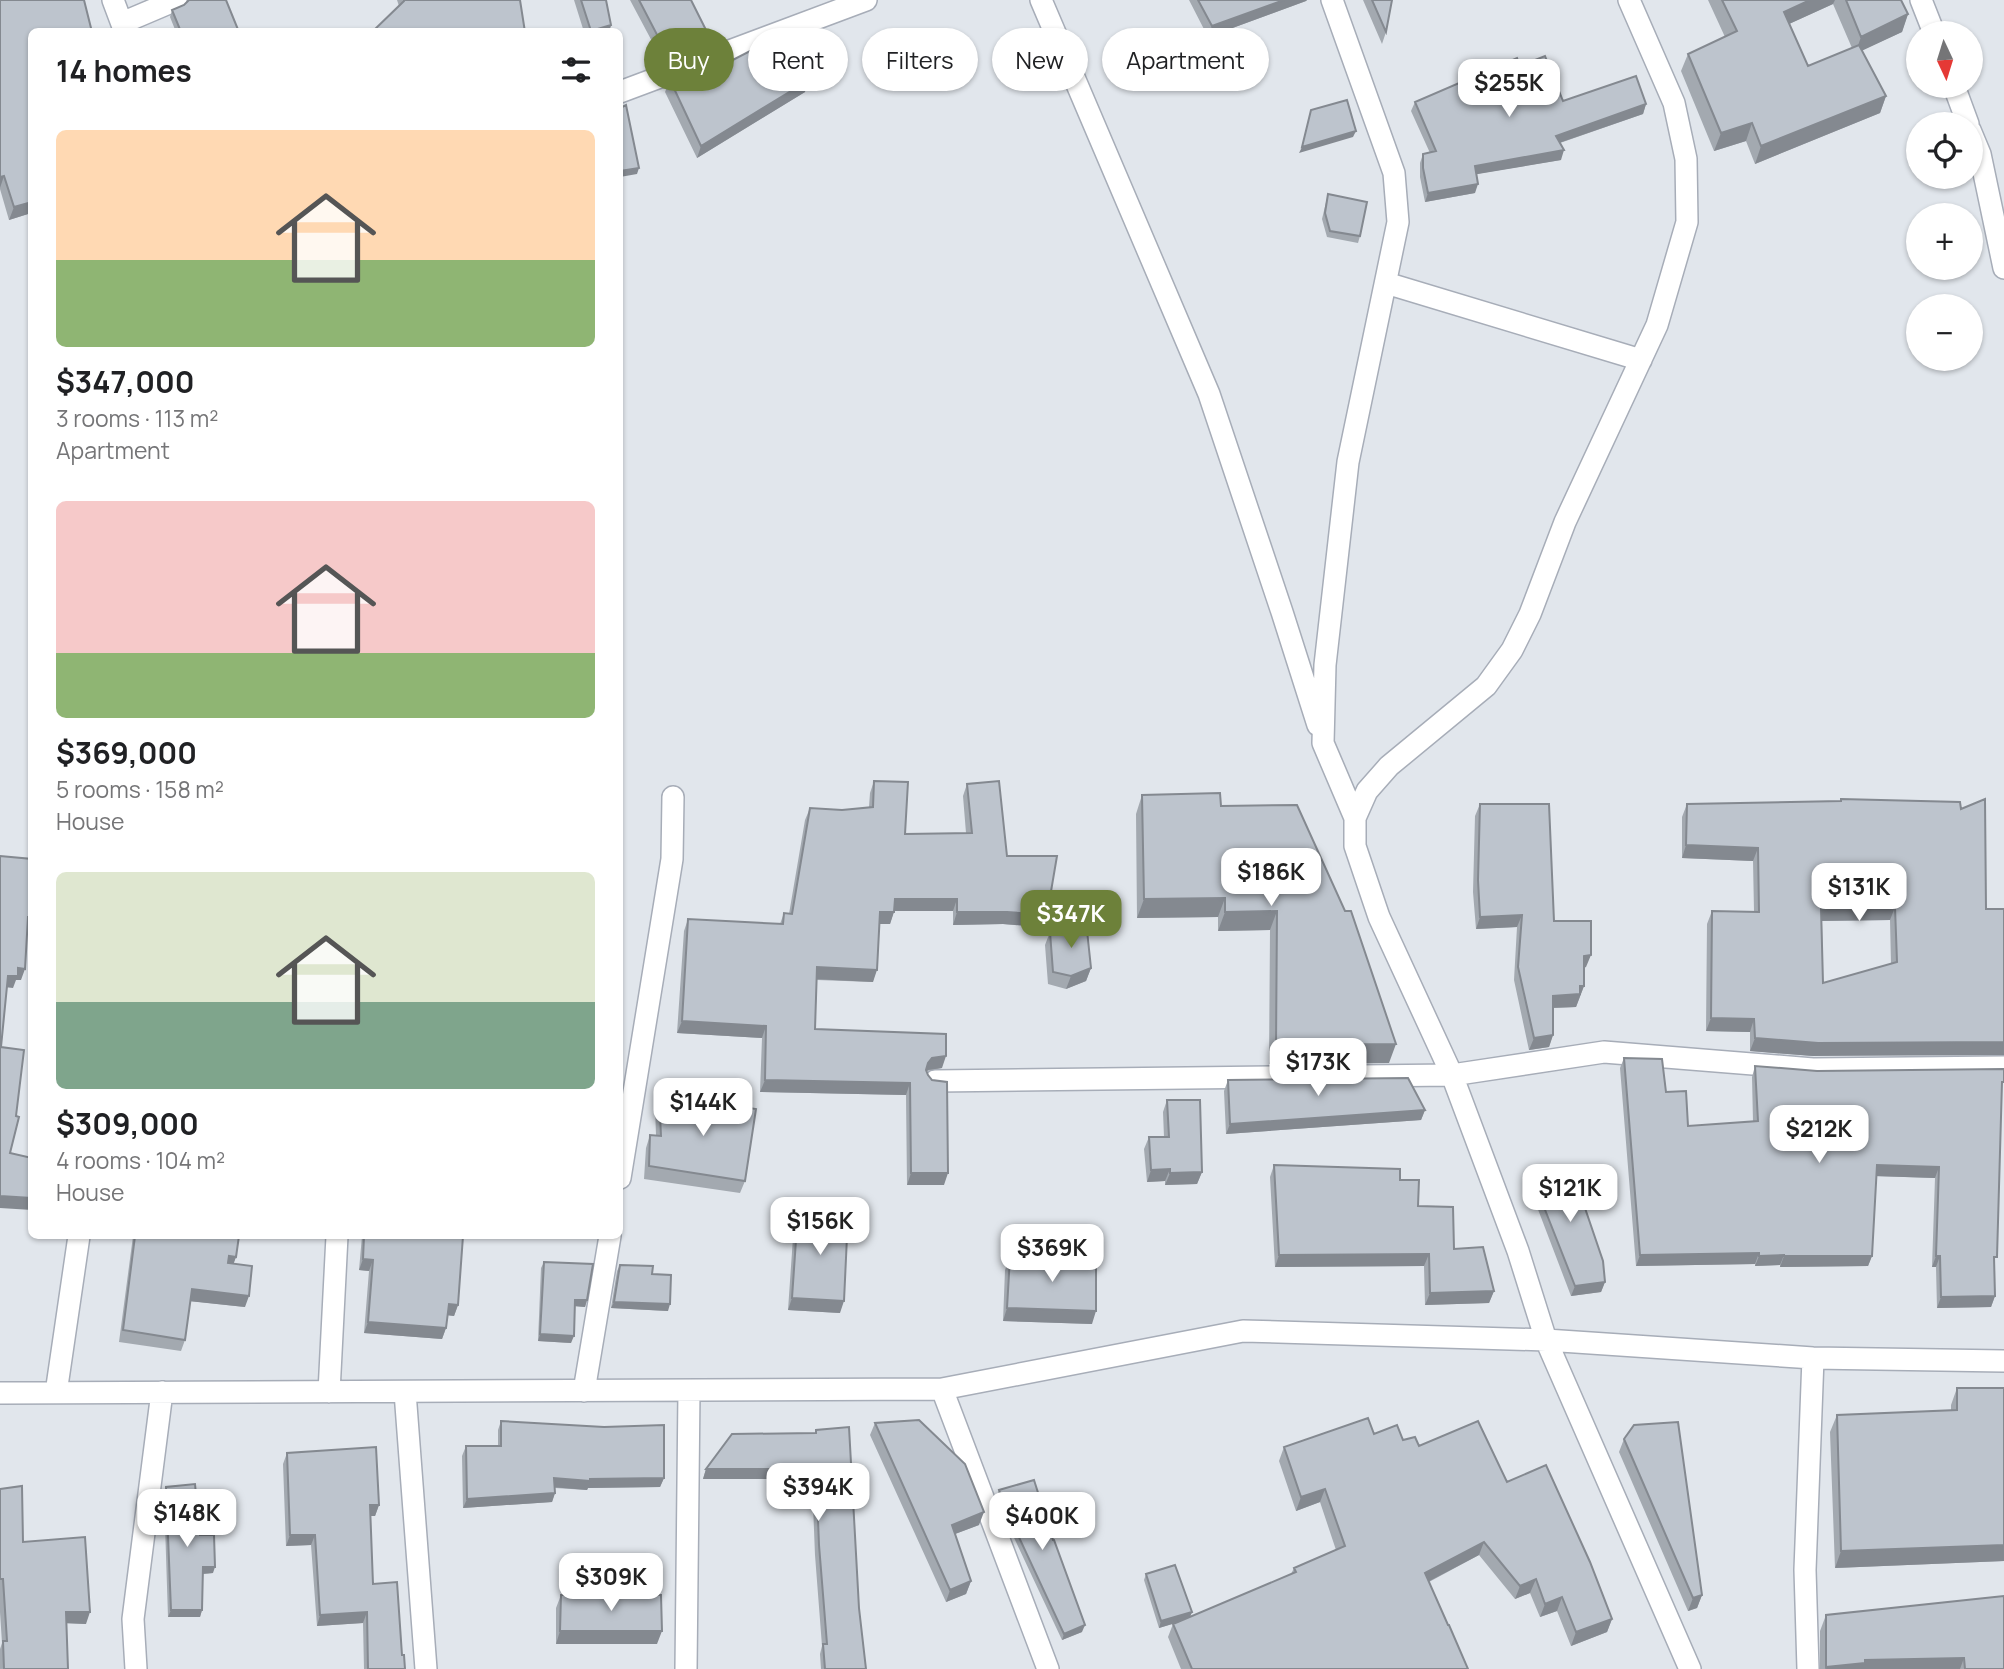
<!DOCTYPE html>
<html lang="en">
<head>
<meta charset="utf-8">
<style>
	:root { --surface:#fff; --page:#f2f2f2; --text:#202124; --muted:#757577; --accent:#6d813a }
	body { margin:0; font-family:Manrope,sans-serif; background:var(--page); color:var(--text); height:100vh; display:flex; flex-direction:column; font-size:26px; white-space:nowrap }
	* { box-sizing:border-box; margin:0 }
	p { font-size:23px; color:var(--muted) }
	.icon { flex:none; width:38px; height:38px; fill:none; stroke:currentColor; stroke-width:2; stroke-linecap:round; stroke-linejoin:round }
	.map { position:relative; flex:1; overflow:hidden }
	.side { position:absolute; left:28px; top:28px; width:595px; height:1211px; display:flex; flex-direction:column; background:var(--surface); border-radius:10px; box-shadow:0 2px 5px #0004 }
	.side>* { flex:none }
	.hud { position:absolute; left:644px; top:28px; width:665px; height:63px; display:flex; gap:14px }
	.needle { width:46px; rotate:176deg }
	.fabs { position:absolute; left:1906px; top:21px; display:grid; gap:14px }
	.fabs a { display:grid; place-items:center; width:77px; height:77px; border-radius:50%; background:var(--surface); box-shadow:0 2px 5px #0004; font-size:35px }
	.price { position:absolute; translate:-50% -60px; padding:0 16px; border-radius:14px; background:#fff; color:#222; font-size:23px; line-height:46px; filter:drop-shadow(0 2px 4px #0008) }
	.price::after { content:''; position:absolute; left:50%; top:42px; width:21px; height:16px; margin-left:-10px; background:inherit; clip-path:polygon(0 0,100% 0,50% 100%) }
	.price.selected { background:var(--accent); color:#fff }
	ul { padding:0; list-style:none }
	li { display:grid; align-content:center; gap:14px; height:371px; padding:0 28px }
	li span { display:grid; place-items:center; height:217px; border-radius:10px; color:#555 }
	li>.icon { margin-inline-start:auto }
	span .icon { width:126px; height:126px; fill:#fffc; stroke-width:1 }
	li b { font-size:30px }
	h2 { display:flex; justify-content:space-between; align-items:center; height:84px; padding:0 28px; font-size:30px }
	.tag { padding:0 24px; border-radius:32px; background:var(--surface); box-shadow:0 2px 5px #0004; font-size:24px; line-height:63px }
	.tag.selected { background:var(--accent); color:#fff }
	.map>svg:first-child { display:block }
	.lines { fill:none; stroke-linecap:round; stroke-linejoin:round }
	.minor-casing { stroke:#a7adb8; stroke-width:24 }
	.minor { stroke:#fff; stroke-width:21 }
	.wall { fill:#a3a9b0; fill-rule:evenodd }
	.shaded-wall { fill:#848990 }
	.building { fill:#bdc4cd; stroke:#848990; stroke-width:2; fill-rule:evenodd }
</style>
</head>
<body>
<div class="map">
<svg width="2004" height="1669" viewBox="0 0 2004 1669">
	<rect width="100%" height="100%" fill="#e1e6ec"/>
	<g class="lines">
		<defs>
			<path id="minor" d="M113,0L125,32
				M1041,0L1209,394L1282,612L1318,725
				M1332,0L1394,173L1398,222L1348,462L1325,665L1323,743L1355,818
				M1629,0L1674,103L1686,159L1687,222L1657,325L1565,522L1530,614L1512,650L1486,686L1389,766L1367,791L1355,818V846L1379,917L1452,1075L1518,1251L1546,1340L1690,1669
				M1921,0L1934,33
				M122,23L176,0
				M1954,86L1968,124
				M620,92L866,0
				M1970,130L1980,154L2004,268
				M1386,283L1641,360
				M935,1081L1452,1075L1604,1052L1813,1069L2004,1067
				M620,1178L672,859L673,797
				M942,1389L1048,1669
				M584,1391L610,1236
				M329,1392L337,1236
				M405,1392L426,1669
				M0,1393L942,1389L1243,1331L1546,1340L1813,1358L2004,1361
				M56,1393L79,1236
				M136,1669L133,1619L162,1392
				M686,1669L689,1391
				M1808,1669L1805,1570L1813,1358"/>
		</defs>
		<use href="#minor" class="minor-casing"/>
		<use href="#minor" class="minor"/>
	</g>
	<path class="wall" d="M0,0L32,32L31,226L28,214L9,220L0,189Z
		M397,0H520L399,6Z
		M574,0H606L611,25L609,32H584Z
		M630,0H691L705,46L663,62Z
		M1189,0H1307L1306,1L1208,37Z
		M1363,0H1392L1386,32L1382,44Z
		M1708,0H1901L1908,14L1902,32L1862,50L1886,96L1880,113L1755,164L1746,141L1714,151L1681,71L1688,54L1725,37ZM1833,4L1852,48L1808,66L1789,24Z
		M172,10L239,32H176L170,17Z
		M725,64L805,92L697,158L665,92L670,80L678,76L679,73Z
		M1563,101L1646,104L1643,114L1560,143L1561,160L1476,174L1475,193L1425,202L1420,177V163L1423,154L1430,153L1411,111L1415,102Z
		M1328,194L1360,236L1358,243L1327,237L1322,219Z
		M874,781L905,834L966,833L963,796L967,784L1007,856L1047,915L1043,927L1003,924L953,925V911H894L890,924H879L873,982L817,980L815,1029L942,1068L927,1071L944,1185H907L906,1095L760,1092L762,1038L677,1033L684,931L688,919L780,924L784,913L789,914L805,820L810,808L842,810L869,807L870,793Z
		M1142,795L1221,806L1389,1063L1269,1064L1270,930L1218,931V917L1137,918L1136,814Z
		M1480,804L1554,921L1586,967L1584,968V986L1576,1007L1553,1008V1035L1549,1047L1529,1050L1514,980L1517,927L1476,929L1473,892L1475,816Z
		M1687,804L1961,809L1986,909L1813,1056L1750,1051V1032L1706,1031L1707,924L1712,911H1754L1753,861L1682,858V817ZM1890,920L1891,964L1823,983L1822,921Z
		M1050,932L1091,968L1086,981L1066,989L1048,984L1045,945Z
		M1624,1058L1666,1092L1688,1126L1753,1122L1752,1077L1755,1066L2002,1093L1994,1266L1995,1296L1991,1307L1937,1308L1936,1267H1932L1935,1178L1876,1176L1872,1256L1868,1266L1780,1267V1265L1755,1266V1264L1636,1266L1620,1068Z
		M1228,1080L1425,1110L1421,1120L1226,1134L1224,1091Z
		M659,1094L745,1181L740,1193L644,1179L646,1148L650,1135H656L655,1107Z
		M1167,1100L1202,1172L1197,1184L1165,1185V1181L1147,1182L1144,1149L1149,1137H1164L1163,1112Z
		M1274,1165L1400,1180L1418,1206L1454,1249L1494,1291L1489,1303L1425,1305L1424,1266L1275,1267L1270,1177Z
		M1529,1169L1605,1282L1601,1292L1571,1296L1526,1178Z
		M798,1211L840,1313L788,1310L794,1223Z
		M133,1236H239L236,1257L233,1264L245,1307L190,1301L185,1340L181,1351L119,1342Z
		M362,1236H463L458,1305L454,1316L448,1315L446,1328L442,1339L364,1333L369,1271L359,1270Z
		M1010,1257L1092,1324L1003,1321L1005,1270Z
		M544,1262L587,1300L585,1307L575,1306L571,1343L538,1341L541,1268Z
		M620,1265L652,1274L668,1311L611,1308L617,1271Z
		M1957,1388H2004V1561L1835,1568L1830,1432L1837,1415L1951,1410V1405Z
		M501,1421L664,1478L660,1487L588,1488L587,1490L555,1488V1493L552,1502L463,1508L462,1456L466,1446H498V1430Z
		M875,1423L979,1525L955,1534L971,1581L966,1594L946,1602L870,1435Z
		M816,1430L859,1608L866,1669H821L820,1654L822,1646L815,1555L812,1479H703L706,1469L815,1433Z
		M1374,1434L1403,1440L1507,1482L1612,1619L1607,1632L1571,1646L1557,1611L1540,1617L1530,1593L1515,1599L1479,1555L1429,1582L1468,1669H1181L1168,1637L1173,1624L1175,1623L1159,1628L1144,1580L1146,1574L1192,1612L1190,1617L1291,1574L1294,1568L1336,1550L1320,1502L1296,1511L1279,1461L1284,1447Z
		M1624,1439L1702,1595L1697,1608L1688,1611L1619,1452Z
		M287,1453L379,1505L375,1516H370L373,1584L402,1655L405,1669H364L363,1623L317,1626L311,1545L286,1546L283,1464Z
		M166,1487L200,1535L213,1573L203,1574L202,1610L200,1617H168L164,1494Z
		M0,1489L23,1542L86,1624L66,1623L68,1669H0V1649L2,1643L0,1612Z
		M999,1490L1053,1540L1082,1632L1062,1640L1008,1525L997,1496Z
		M561,1595L657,1644H556V1608Z
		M1826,1615L2004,1669H1820V1631Z"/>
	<path class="shaded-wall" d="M1284,0H1307L1306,1L1208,37L1212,26Z
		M1810,0H1835L1833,4L1778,29L1784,12Z
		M1908,14L1902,32L1855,54L1861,37Z
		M611,25L609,32H591V31Z
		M709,36L705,46L663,62L666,52Z
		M809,80L805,92L697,158L701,146Z
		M1886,96L1880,113L1755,164L1761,146Z
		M1646,104L1643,114L1553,145L1556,136Z
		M1752,123L1746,141L1714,151L1721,133Z
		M1356,131L1353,137L1299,153L1302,147Z
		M1564,150L1561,160L1472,175L1475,166Z
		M639,168L637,174L620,177V171Z
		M4,176L0,188V177Z
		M1478,184L1475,193L1425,202L1428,193Z
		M32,202V206L28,214L9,220L14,207Z
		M1686,845L1758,848L1753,861L1682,858Z
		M1225,898L1218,917L1137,918L1144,899Z
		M895,899H957L953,911H890Z
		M1895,907L1890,920L1816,921L1821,908Z
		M1277,911L1270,930L1218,931L1225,912Z
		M880,912H894L890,924H875Z
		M957,912H1007L1047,915L1043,927L1003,924L953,925Z
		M1522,915L1517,927L1476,929L1480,917Z
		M28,917H32V929L24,928Z
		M1591,955L1586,967L1579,968L1584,956Z
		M817,967L877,970L873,982L813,979Z
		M18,968L25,969L21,980H16L13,988L4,987L8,976Z
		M1091,968L1086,981L1066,989L1071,976Z
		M1580,986H1584L1576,1007L1549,1008L1553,996Z
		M1711,1018L1754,1019L1750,1032L1706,1031Z
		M682,1021L766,1026L762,1038L677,1033Z
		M1553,1035L1549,1047L1529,1050L1534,1038Z
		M1755,1038L2004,1042V1055L1813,1056L1750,1051Z
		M1396,1044L1389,1063L1269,1064L1276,1045Z
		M946,1056L942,1068L928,1070L923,1075L928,1063L932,1058Z
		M765,1080L910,1083L906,1095L760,1092Z
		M1425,1110L1421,1120L1226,1134L1230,1124Z
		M1877,1165L1939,1167L1935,1178L1873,1176Z
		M1170,1169L1165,1181L1147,1182L1151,1170Z
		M1202,1172L1197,1184L1165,1185L1170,1173Z
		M911,1173H948L944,1185H907Z
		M0,1196L32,1198V1210L0,1208Z
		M1759,1253L1755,1264L1636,1266L1640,1255Z
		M1429,1254L1424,1266L1275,1267L1279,1255Z
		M1784,1255L1780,1265L1755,1266L1759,1256Z
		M229,1256L236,1257L232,1268L225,1267Z
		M1784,1256H1872L1868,1266L1780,1267Z
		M1936,1256H1940L1936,1267H1932Z
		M363,1259L373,1260L369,1271L359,1270Z
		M1605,1282L1601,1292L1571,1296L1575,1286Z
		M192,1289L249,1296L245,1307L188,1301Z
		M1494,1291L1489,1303L1425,1305L1430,1293Z
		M1995,1296L1991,1307L1937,1308L1941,1297Z
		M792,1298L844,1301L840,1313L788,1310Z
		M575,1300H587L585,1307L573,1306Z
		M614,1302L670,1304L668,1311L611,1308Z
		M449,1304L458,1305L454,1316L445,1315Z
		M1007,1308L1096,1311L1092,1324L1003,1321Z
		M368,1322L446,1328L442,1339L364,1333Z
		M540,1334L574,1336L571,1343L538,1341Z
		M706,1469H816L812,1479H703Z
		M554,1478L590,1479L664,1478L660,1487L588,1488L587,1490L551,1487Z
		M1325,1489L1320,1502L1296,1511L1301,1497Z
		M555,1493L552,1502L463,1508L467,1499Z
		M370,1505H379L375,1516H366Z
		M984,1512L979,1525L947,1537L952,1525Z
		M290,1535H315L311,1545L286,1546Z
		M1484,1542L1479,1555L1420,1586L1425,1573Z
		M2004,1545V1561L1835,1568L1841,1551Z
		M203,1567H215L213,1573L201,1574Z
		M1536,1579L1530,1593L1515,1599L1520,1586Z
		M971,1581L966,1594L946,1602L950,1590Z
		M1702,1595L1697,1608L1688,1611L1693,1598Z
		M1562,1597L1557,1611L1540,1617L1545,1604Z
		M171,1610H202L200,1617H168Z
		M66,1612H90L86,1624L61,1623Z
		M367,1612L363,1623L317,1626L320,1615Z
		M1192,1612L1189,1619L1159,1628L1161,1621Z
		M1612,1619L1607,1632L1571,1646L1576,1632Z
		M1085,1625L1082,1632L1062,1640L1064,1634Z
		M560,1631H662L657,1644H556Z
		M1964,1658L1960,1669H1825L1826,1667L1865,1660Z"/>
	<path class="building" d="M0,0H84L92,32H32V202L14,207L4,176L0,177Z
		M189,0H226L239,32H181L172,10L184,5Z
		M404,0H520L525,32H372L404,1Z
		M581,0H606L611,25L591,31Z
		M639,0H691L709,36L666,52Z
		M1198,0H1284L1212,26Z
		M1372,0H1392L1386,32Z
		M1722,0H1810L1784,12L1808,66L1859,45L1886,96L1761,146L1752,123L1721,133L1688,54L1737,31Z
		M1846,0H1901L1908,14L1861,37Z
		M785,33L809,80L701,146L670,80L680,75L679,73L722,57L725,64Z
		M1545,56L1563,101L1636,76L1646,104L1556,136L1564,150L1475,166L1478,184L1428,193L1423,168V154L1436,151L1415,102L1517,58L1520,66Z
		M1347,100L1356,131L1302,147L1311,110Z
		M626,105L639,168L620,171V108Z
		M1328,194L1367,202L1360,236L1330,231L1325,213Z
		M874,781L908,782L905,834L972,833L967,784L999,781L1007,856H1057L1047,915L1007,912H957V899H895L894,912H880L877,970L817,967L815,1029L946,1034V1056L932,1058L928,1063L926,1070L928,1075L932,1080L947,1082L948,1173H911L910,1083L765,1080L766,1026L682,1021L688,919L783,924L784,913L792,914L810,808L842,810L873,807Z
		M1220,793L1221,806L1297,805L1345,911H1351L1396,1044L1276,1045L1277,911L1225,912V898L1144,899L1142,795Z
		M1841,799L1960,802L1961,809L1985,799L1986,909H2004V1042L1818,1043L1755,1038L1754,1019L1711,1018L1712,911L1759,912L1758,848L1686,845L1687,804L1841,801ZM1895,907L1897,962L1823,983L1821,908Z
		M1480,804H1549L1554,921H1591V955L1584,956V986H1580V994L1553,996V1035L1534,1038L1518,967L1522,915L1480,917L1478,880Z
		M0,856L32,859V917H28L25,969L18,968V976H8L1,1047L24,1050L16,1116L19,1117L10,1153L32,1158V1198L0,1196Z
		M1086,921L1091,968L1071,976L1053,972L1050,932Z
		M1624,1058L1662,1059L1666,1092L1686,1091L1688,1126L1758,1121L1755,1066L1817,1071L2004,1069V1082H2002L1997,1257H1994L1995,1296L1941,1297L1940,1256H1936L1939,1167L1877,1165L1872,1256H1784V1255L1759,1256V1253L1640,1255Z
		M1408,1078L1425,1110L1230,1124L1228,1080Z
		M659,1094L756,1109L745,1181L649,1166L650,1135L661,1136Z
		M1167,1100H1200L1202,1172L1170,1173V1169L1151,1170L1149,1137H1169Z
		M1274,1165L1400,1169V1180H1419L1418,1206L1453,1207L1454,1249L1483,1247L1494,1291L1430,1293L1429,1254L1279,1255Z
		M1571,1167L1603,1261L1605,1282L1575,1286L1529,1169Z
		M798,1211L848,1215L844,1301L792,1298Z
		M135,1236H239L236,1257L229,1256L228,1263L252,1266L249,1296L192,1289L185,1340L123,1330Z
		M364,1236H463L458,1305L449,1304L446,1328L368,1322L373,1260L363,1259Z
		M1010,1257L1096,1259V1311L1007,1308Z
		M544,1262L593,1264L587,1300H575L574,1336L540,1334Z
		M620,1265L653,1266L652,1274L671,1275L670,1304L614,1302Z
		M1957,1388H2004V1545L1841,1551L1837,1415L1957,1410Z
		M1368,1418L1374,1434L1397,1425L1403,1440L1415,1437L1419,1446L1478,1421L1507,1482L1546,1465L1590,1562L1612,1619L1576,1632L1562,1597L1545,1604L1536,1579L1520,1586L1484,1542L1425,1573L1448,1625H1449L1468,1669H1192L1173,1624L1296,1572L1294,1568L1345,1546L1325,1489L1301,1497L1284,1447Z
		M919,1420L965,1464L984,1512L952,1525L971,1581L950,1590L875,1423Z
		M501,1421L604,1427L664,1425V1478L590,1479V1481L554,1478L555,1493L467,1499L466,1446H501Z
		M1678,1422L1702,1595L1693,1598L1624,1439L1634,1425Z
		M849,1427L859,1608L866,1669H825L823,1644H827L819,1545L816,1469H706L732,1434L816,1433V1430Z
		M376,1447L379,1505H370L373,1584L397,1582L402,1655H404L405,1669H368L367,1612L320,1615L315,1535H290L287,1453Z
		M1034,1480L1053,1540H1054L1085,1625L1064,1634L1010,1518L999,1490Z
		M195,1484L200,1535H214L215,1567H203L202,1610H171L166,1487Z
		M22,1486L23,1542L85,1537L90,1612H66L68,1669H4L3,1641H7L3,1579H0V1489Z
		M1175,1565L1192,1612L1161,1621L1146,1574Z
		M561,1595H661L662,1631H560Z
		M2004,1596V1669H1965L1964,1658L1865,1660V1663L1826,1667V1615Z"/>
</svg>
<div class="fabs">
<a><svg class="needle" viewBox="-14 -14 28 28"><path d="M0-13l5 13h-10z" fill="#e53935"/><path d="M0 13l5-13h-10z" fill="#757577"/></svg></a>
<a><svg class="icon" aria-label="locate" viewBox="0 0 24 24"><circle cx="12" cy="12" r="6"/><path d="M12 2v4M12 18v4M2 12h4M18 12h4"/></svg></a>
<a>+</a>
<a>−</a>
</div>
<b class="price" style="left:1509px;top:119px">$255K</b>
<b class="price" style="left:1271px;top:908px">$186K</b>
<b class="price" style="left:1859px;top:923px">$131K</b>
<b class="price selected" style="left:1071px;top:950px">$347K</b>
<b class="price" style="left:1318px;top:1098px">$173K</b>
<b class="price" style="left:703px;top:1138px">$144K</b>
<b class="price" style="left:1819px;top:1165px">$212K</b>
<b class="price" style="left:1570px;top:1224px">$121K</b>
<b class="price" style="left:820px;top:1257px">$156K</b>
<b class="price" style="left:1052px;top:1284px">$369K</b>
<b class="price" style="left:818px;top:1523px">$394K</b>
<b class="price" style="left:187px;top:1549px">$148K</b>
<b class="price" style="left:1042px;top:1552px">$400K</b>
<b class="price" style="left:611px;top:1613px">$309K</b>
<div class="hud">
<a class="tag selected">Buy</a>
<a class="tag">Rent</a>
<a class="tag">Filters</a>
<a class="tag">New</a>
<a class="tag">Apartment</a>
</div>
<section class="side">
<h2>14 homes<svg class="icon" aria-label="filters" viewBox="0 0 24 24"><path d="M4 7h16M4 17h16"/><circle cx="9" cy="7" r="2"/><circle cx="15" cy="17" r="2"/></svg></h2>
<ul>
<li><span style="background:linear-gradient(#ffd9b3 60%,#8fb573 0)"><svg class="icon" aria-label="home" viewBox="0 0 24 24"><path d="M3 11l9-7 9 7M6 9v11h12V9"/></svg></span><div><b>$347,000</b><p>3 rooms · 113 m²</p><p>Apartment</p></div></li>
<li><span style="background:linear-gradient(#f6c9c9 70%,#8fb573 0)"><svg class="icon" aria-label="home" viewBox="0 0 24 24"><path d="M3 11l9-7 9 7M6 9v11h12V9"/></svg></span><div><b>$369,000</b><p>5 rooms · 158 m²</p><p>House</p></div></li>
<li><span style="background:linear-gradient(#dfe7d0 60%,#7fa58c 0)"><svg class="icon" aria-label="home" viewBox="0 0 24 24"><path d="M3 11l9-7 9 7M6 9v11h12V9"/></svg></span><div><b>$309,000</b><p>4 rooms · 104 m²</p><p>House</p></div></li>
</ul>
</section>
</div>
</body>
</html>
